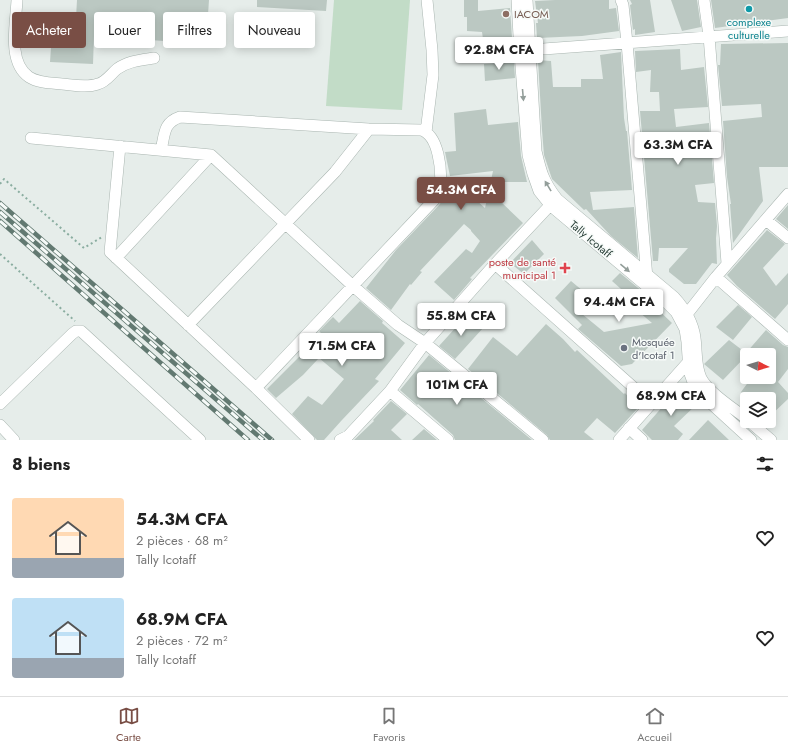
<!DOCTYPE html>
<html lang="fr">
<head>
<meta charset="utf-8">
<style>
	:root { --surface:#fff; --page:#f2f2f2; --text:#222; --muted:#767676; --line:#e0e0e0; --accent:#794e45 }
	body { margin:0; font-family:Jost,sans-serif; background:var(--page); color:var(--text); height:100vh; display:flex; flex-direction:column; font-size:15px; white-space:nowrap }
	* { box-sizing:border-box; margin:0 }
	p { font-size:13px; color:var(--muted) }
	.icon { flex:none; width:22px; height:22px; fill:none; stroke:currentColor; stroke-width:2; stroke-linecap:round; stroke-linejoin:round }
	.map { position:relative; height:440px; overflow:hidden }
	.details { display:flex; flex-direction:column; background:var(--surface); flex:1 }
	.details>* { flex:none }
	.guide { position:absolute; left:12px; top:12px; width:400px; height:36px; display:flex; gap:8px }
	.needle { width:26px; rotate:95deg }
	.controls { position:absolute; left:740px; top:348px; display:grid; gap:8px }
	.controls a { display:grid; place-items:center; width:36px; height:36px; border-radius:4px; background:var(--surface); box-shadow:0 2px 10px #0003; font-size:20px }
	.price { position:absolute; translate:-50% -34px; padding:0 9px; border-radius:4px; background:#fff; color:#222; font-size:13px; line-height:26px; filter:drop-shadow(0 1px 2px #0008) }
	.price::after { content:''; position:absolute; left:50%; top:24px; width:12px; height:9px; margin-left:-6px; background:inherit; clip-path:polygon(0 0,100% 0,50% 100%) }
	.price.on { background:var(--accent); color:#fff }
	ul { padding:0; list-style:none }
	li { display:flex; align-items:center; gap:12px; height:100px; padding:0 12px }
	li span { display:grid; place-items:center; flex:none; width:112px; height:80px; border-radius:4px; color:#555 }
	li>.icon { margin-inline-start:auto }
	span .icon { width:48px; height:48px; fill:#fffc; stroke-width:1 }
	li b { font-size:17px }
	h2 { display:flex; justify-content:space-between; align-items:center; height:48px; padding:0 12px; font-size:17px }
	.chip { padding:0 14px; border-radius:4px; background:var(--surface); box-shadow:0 2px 10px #0003; font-size:14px; line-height:36px }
	.chip.on { background:var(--accent); color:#fff }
	.dock { display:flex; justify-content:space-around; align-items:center; height:56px; border-top:1px solid var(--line); background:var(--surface); font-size:11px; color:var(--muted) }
	.dock a { display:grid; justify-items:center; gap:2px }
	.dock .on { color:var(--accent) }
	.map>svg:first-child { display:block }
	.green { fill:#c2dcc7 }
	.building { fill:#bbc8c2 }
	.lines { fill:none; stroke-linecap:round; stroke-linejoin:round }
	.minor-casing { stroke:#a9b5b0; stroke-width:12 }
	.path { stroke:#8aada0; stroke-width:2; stroke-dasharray:2 3; stroke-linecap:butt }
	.minor { stroke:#fff; stroke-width:11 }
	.rail-casing { stroke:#627971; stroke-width:4.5 }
	.rail { stroke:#f6faf8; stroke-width:3; stroke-dasharray:9; stroke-linecap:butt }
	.oneway { fill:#939e9a }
	.culture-dot { fill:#0f9aa8; stroke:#f6faf8; stroke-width:1.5 }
	.education-dot { fill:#8d6e63; stroke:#f6faf8; stroke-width:1.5 }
	.health-dot { fill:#e0444e; stroke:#f6faf8; stroke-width:1.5 }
	.worship-dot { fill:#6b7280; stroke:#f6faf8; stroke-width:1.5 }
	.labels { text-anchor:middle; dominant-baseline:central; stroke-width:3; stroke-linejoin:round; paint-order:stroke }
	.education-label { font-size:11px; fill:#785e54; stroke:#f6faf8; text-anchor:start }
	.culture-label { font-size:11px; fill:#0d838f; stroke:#f6faf8 }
	.street-label { font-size:11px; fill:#273d36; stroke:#f6faf8 }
	.health-label { font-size:11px; fill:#be3a42; stroke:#f6faf8; text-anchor:end }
	.worship-label { font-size:11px; fill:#5b616d; stroke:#f6faf8; text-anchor:start }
</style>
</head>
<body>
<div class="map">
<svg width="788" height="440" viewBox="0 0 788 440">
	<rect width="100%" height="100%" fill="#e6edea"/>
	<path class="green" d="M334,0H410L402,110L326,106Z"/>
	<path class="building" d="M77,0H209L206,44L94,36L93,64L50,62L52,33L75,35Z
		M257,0H327L326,11L257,7Z
		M464,0H478V11L510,8L512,38L483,39L482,32L467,31V17H464Z
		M555,0H609V9L616,8L619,31L582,36L537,38L536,23H538L535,1Z
		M630,0H650L655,32L635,35V29L633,30L630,5L632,4Z
		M671,0H697L701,27L682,31Z
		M711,0H788V18L715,28Z
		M788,43V167H759L763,201L733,243L730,204H731L727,177L723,121L762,117L761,104L722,106L718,65H720L721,44Z
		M680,49L681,70L704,67L708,107L674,109L676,127L709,123L714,183L695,185L698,202L715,203L717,226L716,238L717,264L712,263L696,284H684L669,272V269L688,248H659L658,261H653L640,111H660L659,92H650L651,70L636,72L635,51Z
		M621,52L624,118L626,131H627L632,190L590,192L593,210L634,207L638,258L611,236L586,209L584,210L552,179L544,155L542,130L538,60L551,61L553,87H581V79H603L600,55Z
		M514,62L515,78L485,81L484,64Z
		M486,109L488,125L518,122L521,156L527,182H504L499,200L523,223L470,278L472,279L454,300L434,282L466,249L472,253L480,241L471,231V230L464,224L420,271L422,272L411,285L410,284L391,310L366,288L396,250L440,204L442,199L457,183L485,208L493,171L450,176L445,152L456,151L454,113Z
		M788,205V229L776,219Z
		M767,230L785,244L763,268L776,286L788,273V304L775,319L737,286L727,275Z
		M532,240L544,254L524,274L510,263Z
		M620,273L654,301L652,304L672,323L632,364L621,366L578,329L582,325L555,298L571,281L589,296L576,309L604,332L652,323L626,301L630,297L612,281Z
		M360,301L383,321L382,323L405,343L375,379L379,381L342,420L324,440H317L292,414L308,396L322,405L344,379L319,358L303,375L276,398L267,389L322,334L319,331L333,317L339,323Z
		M738,305L752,317L733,340L716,327Z
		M467,315L483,328L455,359L439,346Z
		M546,324L563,339L575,352L577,350L624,394L625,393L638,408L615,433L597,418L584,432L594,440H550L547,435L468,369L493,337L517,356Z
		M766,330L783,345L788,347V369L778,382L788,393V399L769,417V399H747L741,392L752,377H769V355H747L723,380L704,364L729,340L746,353Z
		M429,355L532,440H455L453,435L418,404L417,405L400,390Z
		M685,386L698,403L674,426L683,434L678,440H652L642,430L664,405Z
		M391,401L407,414L391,430L402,440H354L374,421L373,420Z
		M708,420L729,440H689Z
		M424,429L437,440H412Z"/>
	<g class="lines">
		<defs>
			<path id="minor" d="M17,0C16,23 7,62 29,77C38,83 52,83 62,84C73,85 87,88 98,84C106,82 111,74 117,69C128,61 141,60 154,58
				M517,0L520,54L528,155L533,174L539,191L551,206L668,304L676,312L685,329L687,342L689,371L694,385L705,398L751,440
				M527,0L536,151C541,172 543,181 557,199L674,297C685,309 693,322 695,338C697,352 695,365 701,378C709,393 733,408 747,419
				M621,0L623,5L627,43L647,278
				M704,0L709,36L727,263
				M530,50L788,31
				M426,132L433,75L432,50L427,0
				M31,138L211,155L353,286L398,325L425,343L543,440
				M120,146L110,252L256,388L309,440
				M161,150C165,134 163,123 180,117L369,129L421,130C439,135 442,171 440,187C439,191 436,195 435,199L256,388
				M766,220L788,238
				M116,258L211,155
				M495,264L651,403
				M716,277L788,340
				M682,318L687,314L716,277L788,194
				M188,325L335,172L369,129
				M390,391L448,440
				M0,404L72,334L76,331H81L200,440
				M749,421L771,440
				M0,425L14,440
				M629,428L642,440
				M340,440L348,436L390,391L425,343L495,264L555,200
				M619,440L691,359"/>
		</defs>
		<use href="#minor" class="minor-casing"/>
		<path class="path" d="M0,184L4,179L84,248L102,237
			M0,254L75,321"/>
		<use href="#minor" class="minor"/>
		<defs>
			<path id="rail" d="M0,203L272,440
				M0,212L263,440
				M0,221L248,440"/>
		</defs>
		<use href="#rail" class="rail-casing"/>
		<use href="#rail" class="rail"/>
	</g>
	<defs><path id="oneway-solid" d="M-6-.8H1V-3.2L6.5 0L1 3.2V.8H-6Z"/></defs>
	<g class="oneway">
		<use href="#oneway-solid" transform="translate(523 95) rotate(85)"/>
		<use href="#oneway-solid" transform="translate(548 186) rotate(-121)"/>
		<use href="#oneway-solid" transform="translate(625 268) rotate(40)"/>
	</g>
	<circle class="culture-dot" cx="749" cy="9" r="4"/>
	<circle class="education-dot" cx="506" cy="14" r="4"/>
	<path class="health-dot" d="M563 262h4v4h4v4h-4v4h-4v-4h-4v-4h4z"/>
	<circle class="worship-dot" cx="624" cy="348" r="4"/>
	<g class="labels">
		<g class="education-label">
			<text x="514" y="14">IACOM</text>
		</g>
		<g class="culture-label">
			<text x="749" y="22">complexe<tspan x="749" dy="13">culturelle</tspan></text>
		</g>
		<g class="street-label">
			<text transform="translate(591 239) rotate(40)">Tally Icotaff</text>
		</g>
		<g class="health-label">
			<text x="556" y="262">poste de santé<tspan x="556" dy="13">municipal 1</tspan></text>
		</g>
		<g class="worship-label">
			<text x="632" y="342">Mosquée<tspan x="632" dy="13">d'Icotaf 1</tspan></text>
		</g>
	</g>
</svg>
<div class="controls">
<a><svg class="needle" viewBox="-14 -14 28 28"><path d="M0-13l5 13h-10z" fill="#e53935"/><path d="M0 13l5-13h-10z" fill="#767676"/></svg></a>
<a><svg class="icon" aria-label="layers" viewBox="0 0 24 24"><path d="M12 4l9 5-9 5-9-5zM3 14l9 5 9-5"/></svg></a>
</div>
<b class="price" style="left:499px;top:71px">92.8M CFA</b>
<b class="price" style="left:678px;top:166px">63.3M CFA</b>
<b class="price on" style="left:461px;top:211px">54.3M CFA</b>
<b class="price" style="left:619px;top:323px">94.4M CFA</b>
<b class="price" style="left:461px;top:337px">55.8M CFA</b>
<b class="price" style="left:342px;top:367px">71.5M CFA</b>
<b class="price" style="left:457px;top:406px">101M CFA</b>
<b class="price" style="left:671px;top:417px">68.9M CFA</b>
<div class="guide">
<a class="chip on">Acheter</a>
<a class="chip">Louer</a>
<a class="chip">Filtres</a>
<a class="chip">Nouveau</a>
</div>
</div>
<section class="details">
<h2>8 biens<svg class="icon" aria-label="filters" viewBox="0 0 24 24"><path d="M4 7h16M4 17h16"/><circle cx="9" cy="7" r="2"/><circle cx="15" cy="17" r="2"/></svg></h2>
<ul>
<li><span style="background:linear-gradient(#ffd9b3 75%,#9aa5b1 0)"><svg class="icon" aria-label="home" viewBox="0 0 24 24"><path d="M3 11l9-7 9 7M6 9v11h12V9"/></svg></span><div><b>54.3M CFA</b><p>2 pièces · 68 m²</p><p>Tally Icotaff</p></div><svg class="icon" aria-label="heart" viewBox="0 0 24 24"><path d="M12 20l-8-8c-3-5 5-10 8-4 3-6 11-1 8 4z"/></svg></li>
<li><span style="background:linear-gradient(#bfe0f5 75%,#9aa5b1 0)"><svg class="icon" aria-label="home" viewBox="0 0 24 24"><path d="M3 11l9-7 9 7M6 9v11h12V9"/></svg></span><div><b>68.9M CFA</b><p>2 pièces · 72 m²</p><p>Tally Icotaff</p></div><svg class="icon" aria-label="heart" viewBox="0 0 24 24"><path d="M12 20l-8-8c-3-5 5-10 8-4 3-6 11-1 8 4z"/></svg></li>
</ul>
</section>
<nav class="dock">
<a class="on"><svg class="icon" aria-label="map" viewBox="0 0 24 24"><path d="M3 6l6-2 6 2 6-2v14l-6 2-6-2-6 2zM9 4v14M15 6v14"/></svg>Carte</a>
<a><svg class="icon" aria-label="saved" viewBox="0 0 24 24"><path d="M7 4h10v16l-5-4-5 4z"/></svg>Favoris</a>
<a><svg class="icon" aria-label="home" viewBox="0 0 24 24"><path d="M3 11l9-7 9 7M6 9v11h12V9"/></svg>Accueil</a>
</nav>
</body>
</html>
